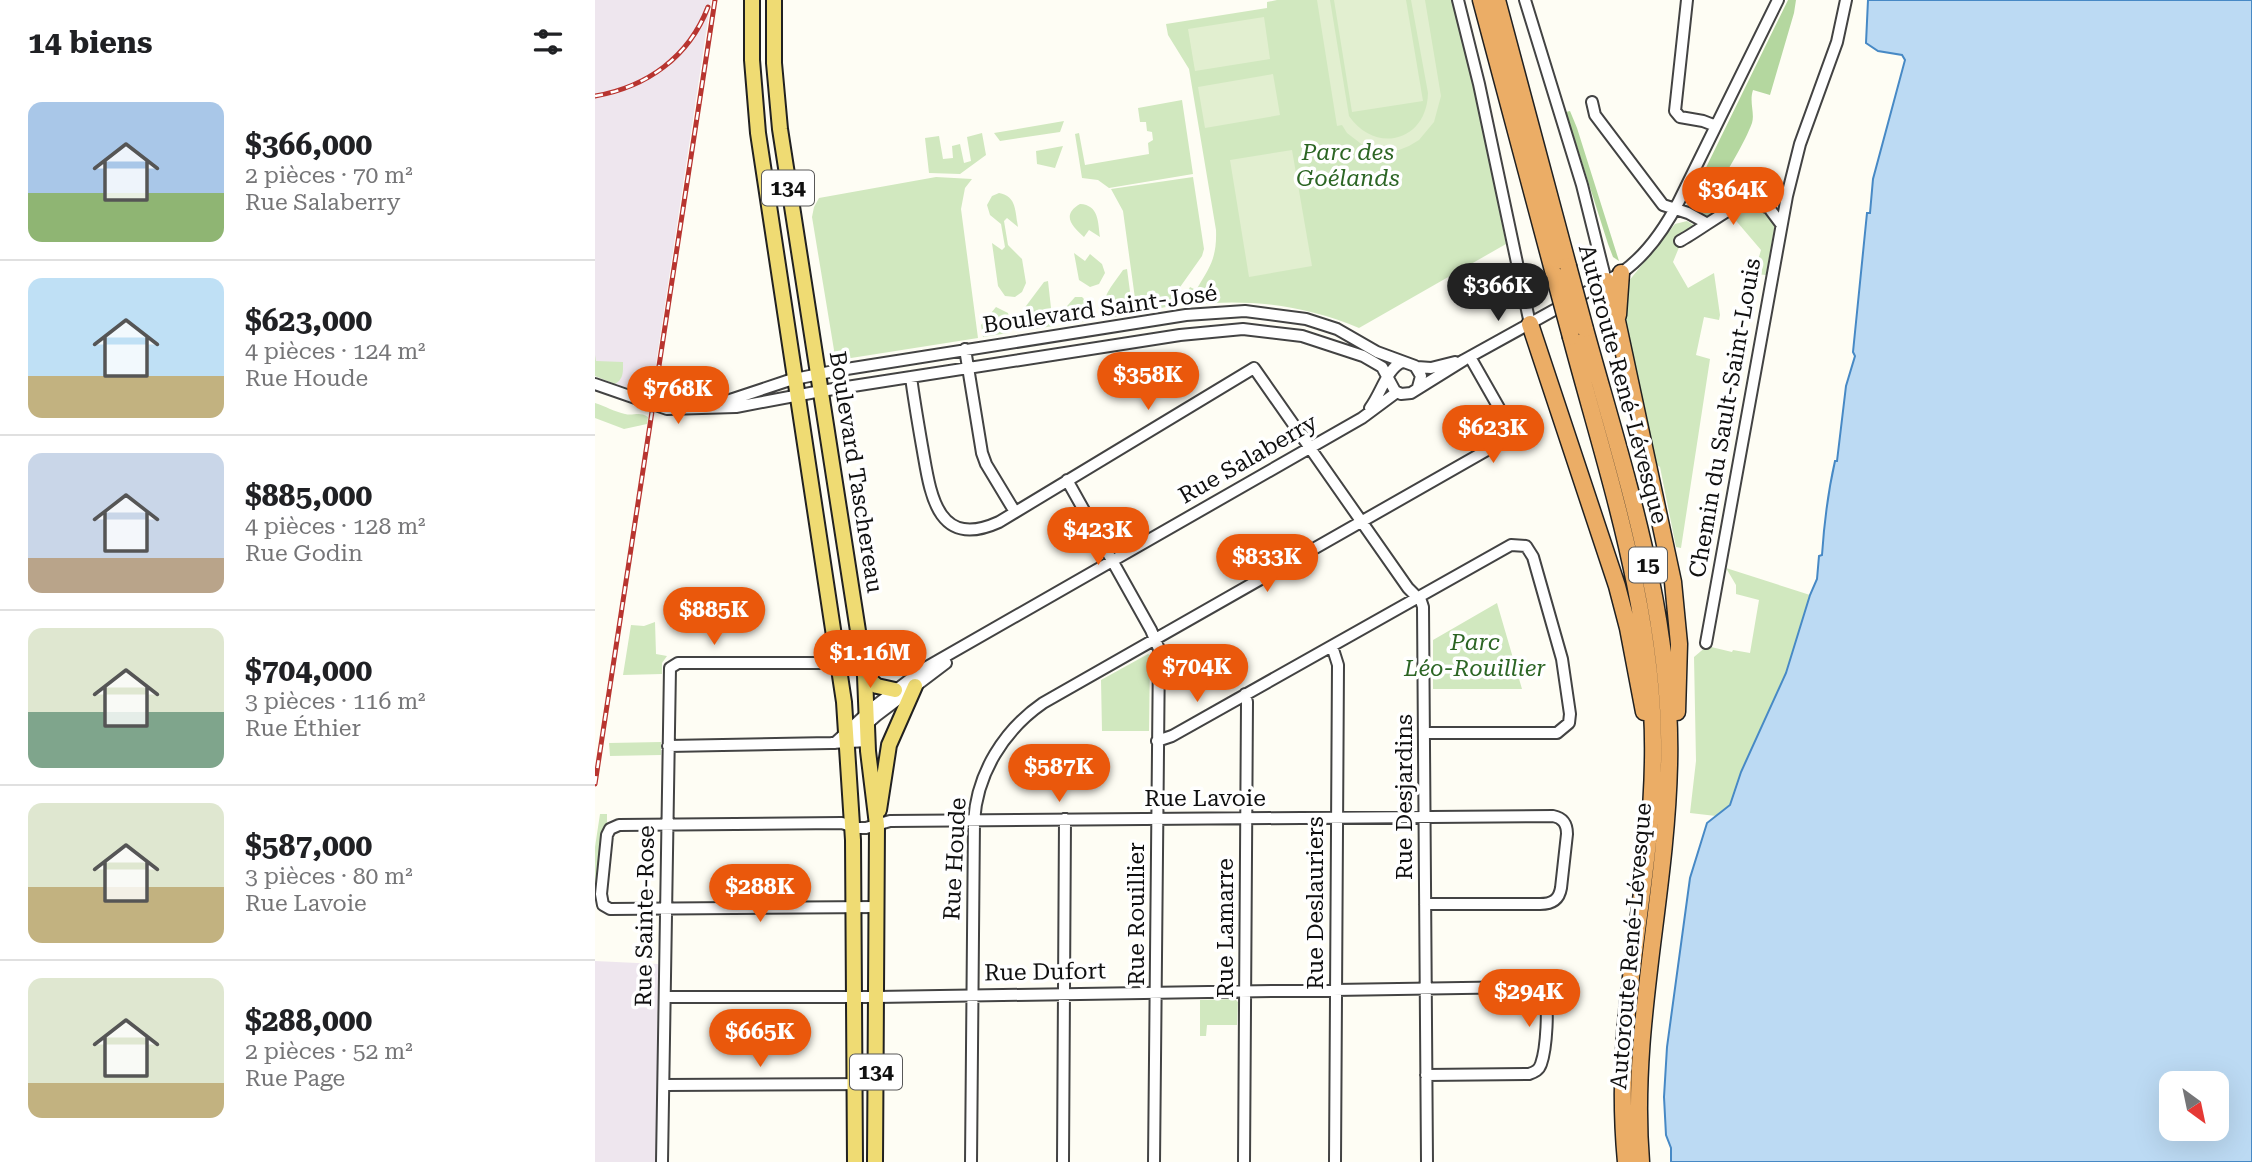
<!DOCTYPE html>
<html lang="fr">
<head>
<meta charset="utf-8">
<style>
	:root { --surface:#fff; --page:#f6f6f6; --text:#202124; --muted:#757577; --line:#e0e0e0; --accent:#ea580c }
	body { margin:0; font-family:"Roboto Serif",serif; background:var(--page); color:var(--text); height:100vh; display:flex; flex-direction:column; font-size:26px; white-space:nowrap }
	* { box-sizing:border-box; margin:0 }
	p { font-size:23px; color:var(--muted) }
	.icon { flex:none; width:38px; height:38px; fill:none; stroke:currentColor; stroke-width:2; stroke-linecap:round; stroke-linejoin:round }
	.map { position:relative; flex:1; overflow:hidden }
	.panel { display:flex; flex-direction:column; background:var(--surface); width:595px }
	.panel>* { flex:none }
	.needle { width:46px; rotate:147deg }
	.tools { position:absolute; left:1564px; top:1071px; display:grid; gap:14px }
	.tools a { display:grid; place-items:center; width:70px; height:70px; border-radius:14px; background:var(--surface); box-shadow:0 7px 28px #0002; font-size:35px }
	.price { position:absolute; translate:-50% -60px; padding:0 16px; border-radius:24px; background:var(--accent); color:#fff; font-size:23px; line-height:46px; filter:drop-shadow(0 2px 4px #0008) }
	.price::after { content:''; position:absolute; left:50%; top:42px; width:21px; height:16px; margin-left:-10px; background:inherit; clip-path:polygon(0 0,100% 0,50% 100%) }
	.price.active { background:#222; color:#fff }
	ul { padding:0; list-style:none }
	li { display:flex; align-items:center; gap:21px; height:175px; padding:0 28px }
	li+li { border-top:2px solid var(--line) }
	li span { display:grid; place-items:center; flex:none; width:196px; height:140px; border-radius:14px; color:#555 }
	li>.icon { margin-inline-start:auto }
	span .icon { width:84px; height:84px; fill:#fffc; stroke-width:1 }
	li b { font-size:30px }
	h2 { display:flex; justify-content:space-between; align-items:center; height:84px; padding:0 28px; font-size:30px }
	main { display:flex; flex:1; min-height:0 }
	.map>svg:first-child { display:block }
	.industrial { fill:#eee6ee }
	.green { fill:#d1e8bf }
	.forest { fill:#b4d79f }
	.pitch { fill:#e2efd0 }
	.water { fill:#bcdaf3; stroke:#4789c5; stroke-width:2; fill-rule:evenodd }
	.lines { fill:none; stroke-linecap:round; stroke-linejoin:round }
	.minor-casing { stroke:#434343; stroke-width:14 }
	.major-casing { stroke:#212121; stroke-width:18 }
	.highway-casing { stroke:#212121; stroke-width:19 }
	.minor { stroke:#fff; stroke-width:10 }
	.major { stroke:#efdb73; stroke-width:14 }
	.highway { stroke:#ebad66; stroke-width:16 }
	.rail-casing { stroke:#b83530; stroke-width:5 }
	.rail { stroke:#fff; stroke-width:2.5; stroke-dasharray:8; stroke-linecap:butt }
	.highway-bridge-casing { stroke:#212121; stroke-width:19; stroke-linecap:butt }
	.highway-bridge { stroke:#ebad66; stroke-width:16 }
	.labels { text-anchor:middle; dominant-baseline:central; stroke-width:7; stroke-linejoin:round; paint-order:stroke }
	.shield { fill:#fff; stroke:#585858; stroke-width:2 }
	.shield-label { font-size:21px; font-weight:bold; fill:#101010 }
	.park-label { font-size:23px; font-style:italic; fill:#2c6524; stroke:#fff }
	.street-label { font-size:23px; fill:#101010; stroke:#fff }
</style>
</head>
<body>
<main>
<section class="panel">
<h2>14 biens<svg class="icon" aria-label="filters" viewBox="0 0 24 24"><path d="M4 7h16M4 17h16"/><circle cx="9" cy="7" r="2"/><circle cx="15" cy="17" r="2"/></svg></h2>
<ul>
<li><span style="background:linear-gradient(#a9c7e8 65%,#8fb573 0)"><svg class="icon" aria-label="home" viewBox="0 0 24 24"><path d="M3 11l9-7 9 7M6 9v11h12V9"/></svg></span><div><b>$366,000</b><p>2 pièces · 70 m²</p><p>Rue Salaberry</p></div></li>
<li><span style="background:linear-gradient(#bfe0f5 70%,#c2b280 0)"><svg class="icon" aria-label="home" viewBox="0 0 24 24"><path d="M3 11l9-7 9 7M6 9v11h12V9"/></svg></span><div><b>$623,000</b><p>4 pièces · 124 m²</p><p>Rue Houde</p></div></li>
<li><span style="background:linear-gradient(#c9d6e8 75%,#b9a48a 0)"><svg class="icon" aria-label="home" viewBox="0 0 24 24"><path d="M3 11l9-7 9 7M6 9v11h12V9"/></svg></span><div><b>$885,000</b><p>4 pièces · 128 m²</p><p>Rue Godin</p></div></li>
<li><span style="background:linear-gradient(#dfe7d0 60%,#7fa58c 0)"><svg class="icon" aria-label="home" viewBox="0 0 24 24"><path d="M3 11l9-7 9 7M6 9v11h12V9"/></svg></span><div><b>$704,000</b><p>3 pièces · 116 m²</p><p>Rue Éthier</p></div></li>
<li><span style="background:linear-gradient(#dfe7d0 60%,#c2b280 0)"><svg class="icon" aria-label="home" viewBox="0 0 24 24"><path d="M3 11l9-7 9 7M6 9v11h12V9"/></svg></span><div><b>$587,000</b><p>3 pièces · 80 m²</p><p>Rue Lavoie</p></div></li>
<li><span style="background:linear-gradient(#dfe7d0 75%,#c2b280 0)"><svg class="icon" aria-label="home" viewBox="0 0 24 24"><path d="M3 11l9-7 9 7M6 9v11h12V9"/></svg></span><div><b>$288,000</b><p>2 pièces · 52 m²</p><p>Rue Page</p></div></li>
</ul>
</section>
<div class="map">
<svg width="1657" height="1162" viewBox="0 0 1657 1162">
	<rect width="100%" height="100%" fill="#fefdf4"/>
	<path class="industrial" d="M0,0H116L56,397L0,376Z
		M0,961L63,964L61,1162H0Z"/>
	<path class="green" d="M682,0H858L875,66L911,244L764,328C709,305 653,298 594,305L590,297L595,287L601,290C615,267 622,258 621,230L594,69L573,35L571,24L672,8V2Z
		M587,100L598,174L514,188L503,180L487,178L480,134L484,133L490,165L554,154L553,143L558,140L557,132L552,131L551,122H545L543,108Z
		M469,121L465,132L405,141L399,133Z
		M387,133L391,155L365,174L334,173L330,138L344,136L348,159L358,158L357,146L365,144L369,163L376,161L372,137Z
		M468,146L460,168L442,164L441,151Z
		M341,177L377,179L370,188L366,209L383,338L237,361L239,350L217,217L219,207L224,198Z
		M598,177L609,249L607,256L571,307L542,313L528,211L516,189Z
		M1128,178L1169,187L1114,216C1107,216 1096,211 1092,205L1101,188L1121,189Z
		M404,193C422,196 420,212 423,227L412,218L409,221L413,245L427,259L431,283L427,292L420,297L410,296L403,286L397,243L407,250L410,247L406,224L395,215L392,205L397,196Z
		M485,204C504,205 503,222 505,237L494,230L489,237C477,226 466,215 485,204Z
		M1157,206L1169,209L1180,224L1171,275L1159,274L1166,250L1137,216Z
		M1092,221L1102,227L1085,245L1078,262L1093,288L1119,273L1125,315L1124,320L1109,317L1101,355L1115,359L1086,548L1081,547L1065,467L1062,465L1060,471L1028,328L1033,282L1080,224Z
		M479,253L490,261L495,254L507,264L510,273L504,284L495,287L484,280Z
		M532,269L538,314L513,318C500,302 519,284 528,270Z
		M453,281L458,326L435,330L428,322V310L449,282Z
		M480,297H487L493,303L495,313L491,321L467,325L465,314Z
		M401,307L413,313L416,325L413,333L388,337L386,325Z
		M0,355L1,361L28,362C28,371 29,379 20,384L0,376Z
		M0,403C10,406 20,412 30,414C39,416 44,411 53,417L52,424L29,429L0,418Z
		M1131,568L1215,595L1191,673L1146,772L1135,805L1121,816L1095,813L1101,761L1099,657L1112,646L1137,652L1138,650L1155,653L1164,600L1141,594V585Z
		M902,603L927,689H838V640Z
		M60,622L61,654L72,656L67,663V674L28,675L36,625L49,626Z
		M553,654L555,655L554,731H507L506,680Z
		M66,742V755L15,756L14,743Z
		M5,814H12V825L8,833L0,902V847Z
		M640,999L643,1002L642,1025H612L611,1036H605V1000Z"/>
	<path class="forest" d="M1193,0H1201L1199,13L1175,95L1158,90C1154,102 1160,113 1157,123C1150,142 1132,172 1121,189L1101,188Z
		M975,111L982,128L1024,261L1018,257L1013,244L971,112Z"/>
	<path class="pitch" d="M722,0H735L754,116C781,155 832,141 833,93L816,0H830L846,96L839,122L824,140L814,146L804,150L791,151L769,146L752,133L747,125L742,126Z
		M739,0H811L828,101L757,112Z
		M669,17L675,59L600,71L593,29Z
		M678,74L685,115L610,128L603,87Z
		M697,150L717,266L654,277L635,160Z"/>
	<path class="water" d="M1273,0H1657V1162H1076V1148L1071,1135L1069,1097L1072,1047L1095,878L1112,823L1135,805L1146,772L1191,673L1215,595L1222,579L1224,556L1227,555C1229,525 1233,492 1240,461H1242L1251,386L1260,356L1258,352L1272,213H1275L1278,179L1310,60L1307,55L1283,51L1271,43ZM1577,1083H1622V1129H1577Z"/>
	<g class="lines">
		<defs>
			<path id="minor" d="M863,0L884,84L935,324
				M930,0L987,185L1011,281
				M1092,0L1080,111L1085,117L1108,121L1121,126
				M997,102L1000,115L1068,205L1093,213L1111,223
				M1154,200L1174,208L1186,224
				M1085,241C1106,230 1147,197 1169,194C1176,193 1185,195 1192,196
				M370,349L387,453L391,464L420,512
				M822,367L836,368L860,362
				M316,377C319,400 323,423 327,446C335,490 340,551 404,522L659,368L813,588L826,601L828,607L832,1162
				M0,384L72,409L141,407L226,391L585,335L648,329L707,336L768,356L787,367L800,391L806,394L816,393L869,360L1026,273C1052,255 1070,228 1084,201L1183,0
				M129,402L195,380L239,371L591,315L650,311L711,319L742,329L782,352L820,366L826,376L823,387
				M775,408C786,394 792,368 807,362
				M472,480L556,630L564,649L559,1162
				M1111,643L1192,196L1205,144L1242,42L1251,0
				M737,646L743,665L740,1162
				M562,741L577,736L916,545L931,546L938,557L967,659L975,714L974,723L962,733H829
				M252,742L281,716L351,663
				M240,743L280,706L330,668L767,418L802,392
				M73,746L236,743L272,741
				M283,907L15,909L8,905L6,894L12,835L15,829L24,825L247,823L262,828H271L295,821L958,816C968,818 972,824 972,834L966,888C964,900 957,904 945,904H830
				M70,997H282L937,987L948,992C955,1004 951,1050 946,1064C944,1070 940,1072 934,1074L831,1075
				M69,1085L281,1084
				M67,1162L75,668L83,663H244L268,660
				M376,1162L379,821C382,773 409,730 448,703L908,441L913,434L912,422L875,357
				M468,1162L470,819
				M649,1162L652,702L650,694"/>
			<path id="major" d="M157,0V60L163,133L249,702L258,840L260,1162
				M179,0V63L185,129L270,676L273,751L282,825L280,1162
				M270,676L282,686L300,690
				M284,810L294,745L320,686"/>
			<path id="highway" d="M886,0L959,274
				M902,0L973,266
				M1011,281L1022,321L1078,582L1084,644L1082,712
				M1023,315L1026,273
				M935,324L1022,586L1033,628L1049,712
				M990,329C1029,471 1078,615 1074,765C1071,899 1035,1027 1046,1162
				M976,337C1013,476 1061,615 1058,761C1057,853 1037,944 1030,1035C1027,1077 1027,1120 1031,1162"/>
		</defs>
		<use href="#minor" class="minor-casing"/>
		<use href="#major" class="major-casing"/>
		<use href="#highway" class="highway-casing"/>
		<use href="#minor" class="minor"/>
		<use href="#major" class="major"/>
		<use href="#highway" class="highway"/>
		<defs>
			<path id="rail" d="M0,96C52,87 94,57 113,7
				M0,784L120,0"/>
		</defs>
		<use href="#rail" class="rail-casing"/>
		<use href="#rail" class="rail"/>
		<defs>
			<path id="highway-bridge" d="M973,266L990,329
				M959,274L976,337"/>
		</defs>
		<use href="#highway-bridge" class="highway-bridge-casing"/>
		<use href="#highway-bridge" class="highway-bridge"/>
	</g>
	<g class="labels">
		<g class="shield">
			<rect x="167" y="170.5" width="52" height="35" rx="5"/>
			<rect x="1034" y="547.5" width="38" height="35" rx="5"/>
			<rect x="255" y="1054.5" width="52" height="35" rx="5"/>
		</g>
		<g class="shield-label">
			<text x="193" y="188">134</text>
			<text x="1053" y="565">15</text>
			<text x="281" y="1072">134</text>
		</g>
		<g class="park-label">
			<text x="753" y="152">Parc des<tspan x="753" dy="26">Goélands</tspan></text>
			<text x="880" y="642">Parc<tspan x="880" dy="26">Léo-Rouillier</tspan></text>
		</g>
		<g class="street-label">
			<text transform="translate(505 309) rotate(-8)">Boulevard Saint-José</text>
			<text transform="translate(1028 384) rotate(75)">Autoroute René-Lévesque</text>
			<text transform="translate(1130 418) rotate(-80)">Chemin du Sault-Saint-Louis</text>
			<text transform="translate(653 459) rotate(-30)">Rue Salaberry</text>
			<text transform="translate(261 472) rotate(81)">Boulevard Taschereau</text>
			<text transform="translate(809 797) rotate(-90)">Rue Desjardins</text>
			<text x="610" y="798">Rue Lavoie</text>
			<text transform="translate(360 859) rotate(-87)">Rue Houde</text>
			<text transform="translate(720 903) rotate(-90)">Rue Deslauriers</text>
			<text transform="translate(541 914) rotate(-90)">Rue Rouillier</text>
			<text transform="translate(50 916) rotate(-89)">Rue Sainte-Rose</text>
			<text transform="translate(630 928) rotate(-90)">Rue Lamarre</text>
			<text transform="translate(1036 946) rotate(-85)">Autoroute René-Lévesque</text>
			<text transform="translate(450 972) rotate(-1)">Rue Dufort</text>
		</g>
	</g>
</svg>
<div class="tools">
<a><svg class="needle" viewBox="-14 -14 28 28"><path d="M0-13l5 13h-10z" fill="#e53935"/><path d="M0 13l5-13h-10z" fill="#757577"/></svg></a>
</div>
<b class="price" style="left:1138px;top:227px">$364K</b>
<b class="price active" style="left:903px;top:323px">$366K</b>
<b class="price" style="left:553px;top:412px">$358K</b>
<b class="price" style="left:83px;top:426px">$768K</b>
<b class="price" style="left:898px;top:465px">$623K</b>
<b class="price" style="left:503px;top:567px">$423K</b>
<b class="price" style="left:672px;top:594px">$833K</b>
<b class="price" style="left:119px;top:647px">$885K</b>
<b class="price" style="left:275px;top:690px">$1.16M</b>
<b class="price" style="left:602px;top:704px">$704K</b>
<b class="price" style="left:464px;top:804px">$587K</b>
<b class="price" style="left:165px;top:924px">$288K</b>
<b class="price" style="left:934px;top:1029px">$294K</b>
<b class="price" style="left:165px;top:1069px">$665K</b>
</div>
</main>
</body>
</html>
